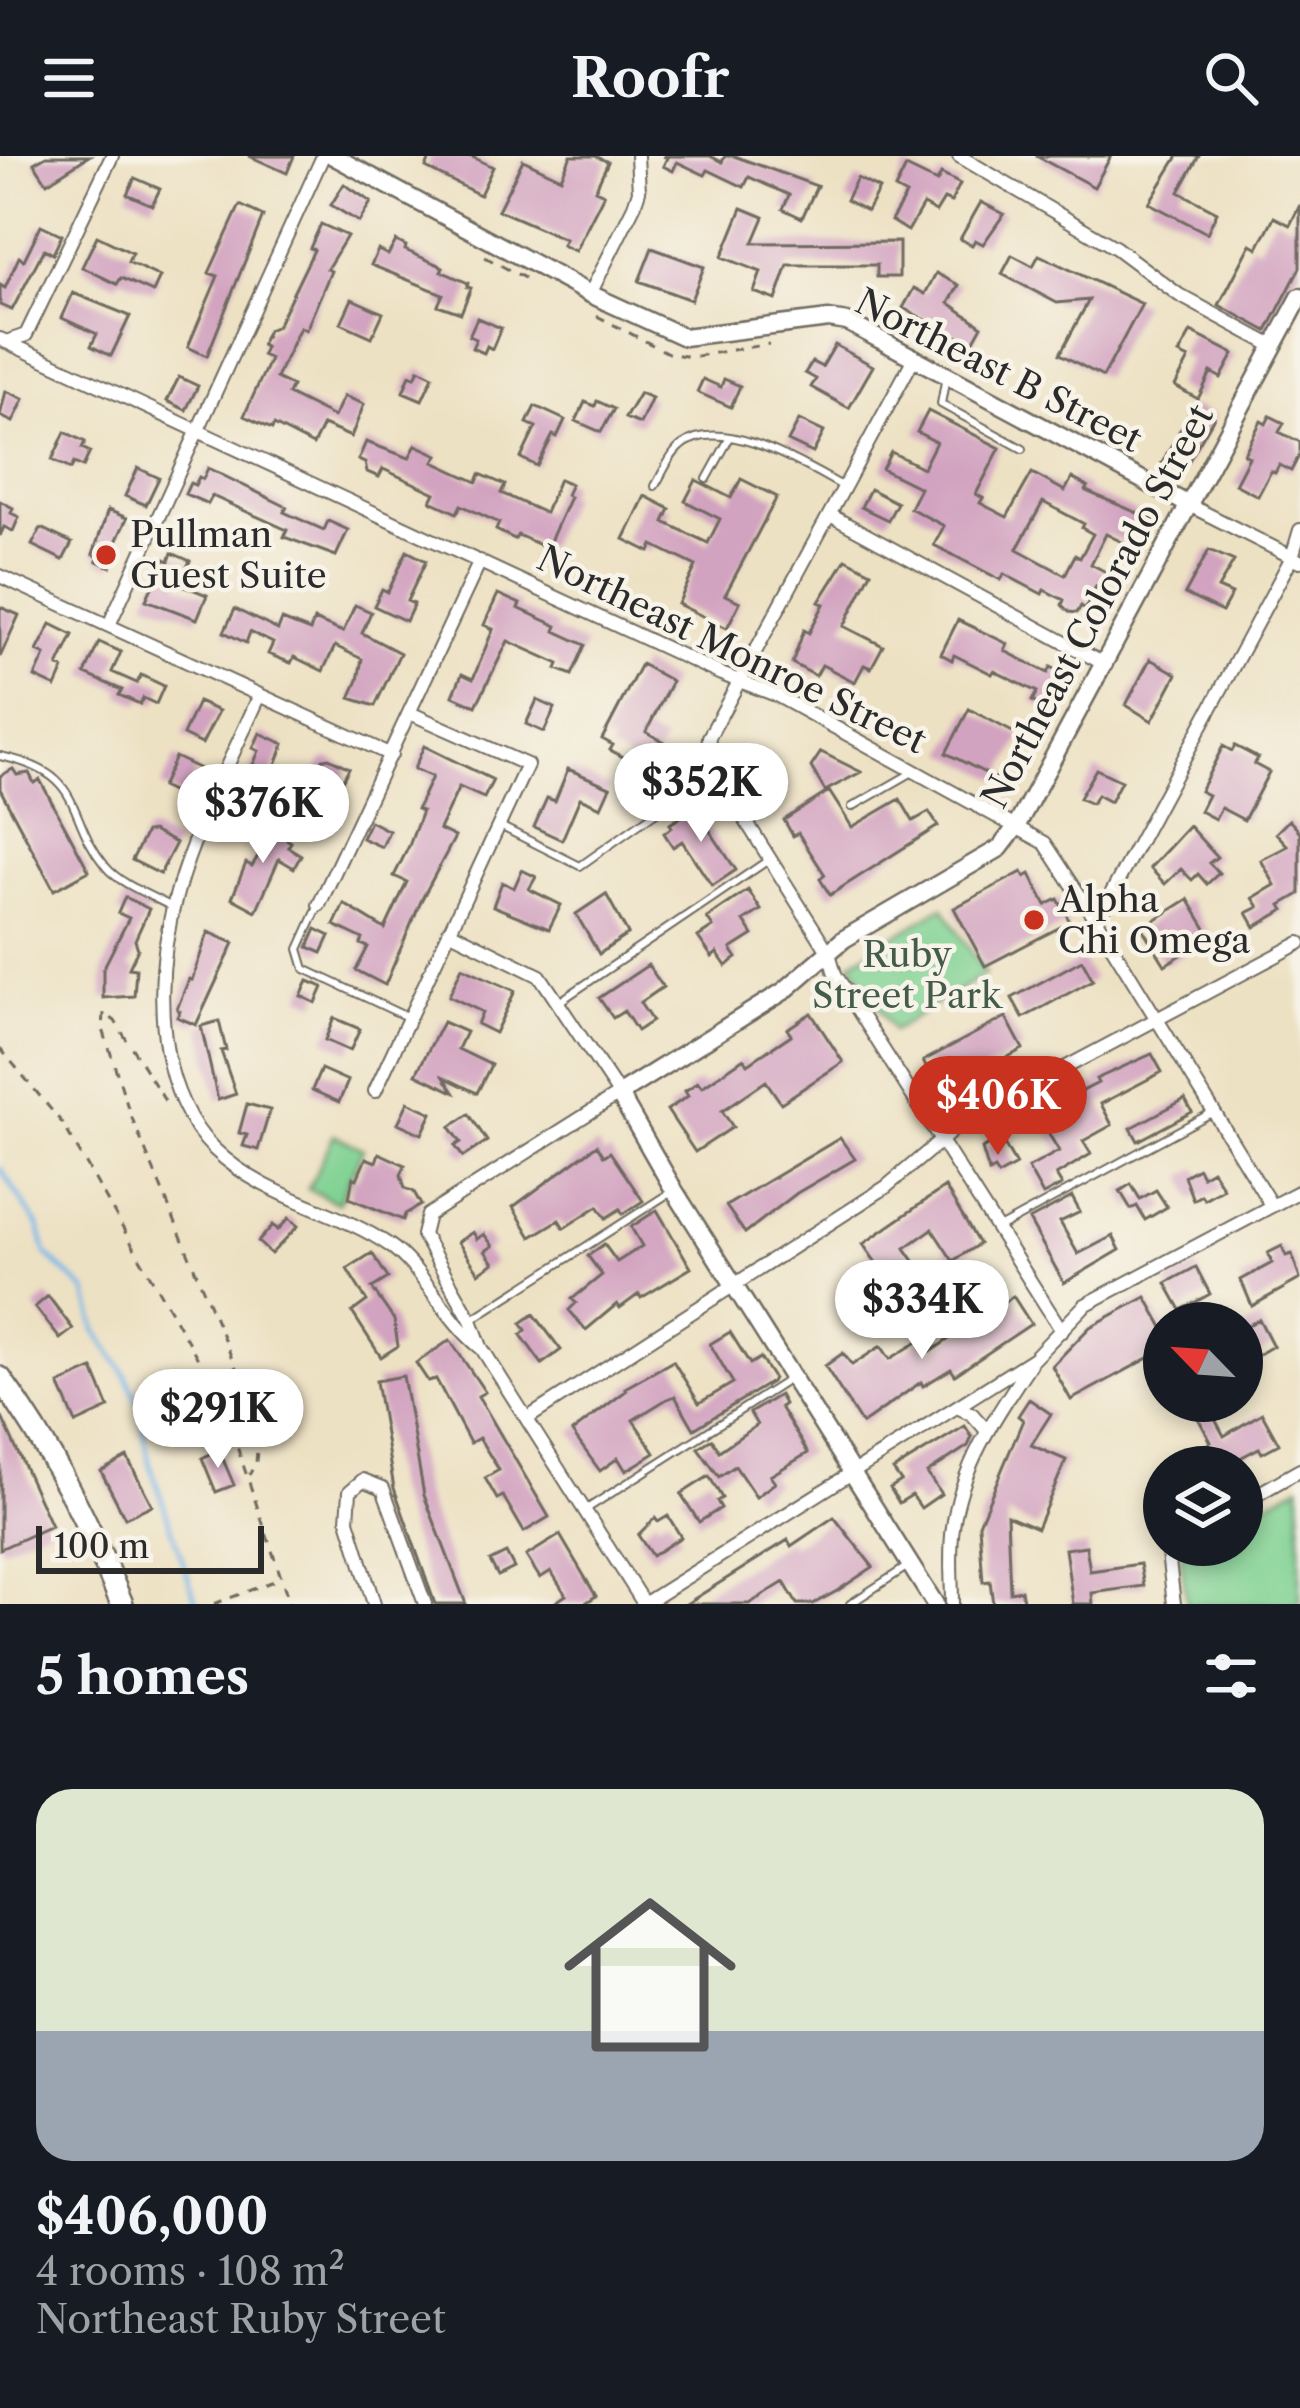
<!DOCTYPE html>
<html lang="en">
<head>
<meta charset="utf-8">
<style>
	:root { --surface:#171b24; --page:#20242c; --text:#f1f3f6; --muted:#9ea1a6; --line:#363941; --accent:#c8321e }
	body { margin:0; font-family:"Libre Caslon Text",serif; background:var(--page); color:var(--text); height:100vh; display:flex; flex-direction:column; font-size:45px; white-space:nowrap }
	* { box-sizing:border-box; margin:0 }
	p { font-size:39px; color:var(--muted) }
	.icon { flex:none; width:66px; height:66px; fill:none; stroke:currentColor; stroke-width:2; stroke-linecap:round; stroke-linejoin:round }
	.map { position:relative; height:1448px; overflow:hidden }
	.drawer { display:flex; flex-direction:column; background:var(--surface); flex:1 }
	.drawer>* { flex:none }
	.needle { width:78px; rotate:295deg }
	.tools { position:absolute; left:1143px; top:1146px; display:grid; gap:24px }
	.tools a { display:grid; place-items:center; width:120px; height:120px; border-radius:50%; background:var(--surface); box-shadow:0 6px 18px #0003; font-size:60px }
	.scale { position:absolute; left:36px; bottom:30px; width:228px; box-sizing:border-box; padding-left:12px; border:6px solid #2b2b2b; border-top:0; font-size:33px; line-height:42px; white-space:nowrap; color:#2b2b2b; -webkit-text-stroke:9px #f7f3e8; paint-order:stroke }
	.price { position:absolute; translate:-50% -102px; padding:0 27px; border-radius:42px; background:#fff; color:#222; font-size:39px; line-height:78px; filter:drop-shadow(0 3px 6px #0008) }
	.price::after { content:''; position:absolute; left:50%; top:72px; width:36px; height:27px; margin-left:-18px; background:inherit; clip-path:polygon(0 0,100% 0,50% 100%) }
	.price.selected { background:var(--accent); color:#fff }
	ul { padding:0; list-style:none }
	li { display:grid; align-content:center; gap:24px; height:636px; padding:0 36px }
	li+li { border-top:3px solid var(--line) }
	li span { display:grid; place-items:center; height:372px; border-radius:36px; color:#555 }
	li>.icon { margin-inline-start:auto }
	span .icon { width:216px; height:216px; fill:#fffc; stroke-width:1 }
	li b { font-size:51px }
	h2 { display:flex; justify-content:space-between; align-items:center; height:144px; padding:0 36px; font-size:51px }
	header { display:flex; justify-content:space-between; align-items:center; height:156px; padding:0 36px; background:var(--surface); font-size:54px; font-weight:700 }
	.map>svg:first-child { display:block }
	.green { fill:#80d293; stroke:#567e5f; stroke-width:3 }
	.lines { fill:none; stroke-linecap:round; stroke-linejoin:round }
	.stream { stroke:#72b6e8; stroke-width:4.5 }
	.building { fill:#d2a3c0; fill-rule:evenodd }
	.service-casing { stroke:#6f6b60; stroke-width:10 }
	.minor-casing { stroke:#6f6b60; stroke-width:16 }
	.tertiary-casing { stroke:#6f6b60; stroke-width:21 }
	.primary-casing { stroke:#6f6b60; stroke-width:26 }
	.path { stroke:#6f6b60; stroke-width:3; stroke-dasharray:9 9; stroke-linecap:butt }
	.service { stroke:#fff; stroke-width:6 }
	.minor { stroke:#fff; stroke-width:12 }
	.tertiary { stroke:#fff; stroke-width:16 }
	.primary { stroke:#fff; stroke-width:21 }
	.poi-dot { fill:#c8321e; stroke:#f7f3e8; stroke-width:4.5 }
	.labels { text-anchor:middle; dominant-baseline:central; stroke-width:9; stroke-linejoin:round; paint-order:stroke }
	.street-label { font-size:36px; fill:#2b2b2b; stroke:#f7f3e8 }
	.poi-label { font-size:36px; fill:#2b2b2b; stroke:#f7f3e8; text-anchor:start }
	.park-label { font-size:36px; fill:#445d4a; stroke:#f7f3e8 }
</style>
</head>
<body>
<header><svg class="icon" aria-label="menu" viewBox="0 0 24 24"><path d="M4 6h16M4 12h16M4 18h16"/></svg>Roofr<svg class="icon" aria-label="search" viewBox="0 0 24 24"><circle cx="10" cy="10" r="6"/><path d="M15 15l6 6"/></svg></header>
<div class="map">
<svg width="1300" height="1448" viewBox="0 0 1300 1448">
	<rect width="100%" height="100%" fill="#f7f3e8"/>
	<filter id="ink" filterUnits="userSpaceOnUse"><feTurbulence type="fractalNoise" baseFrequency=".00833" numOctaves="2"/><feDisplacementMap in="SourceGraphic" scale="24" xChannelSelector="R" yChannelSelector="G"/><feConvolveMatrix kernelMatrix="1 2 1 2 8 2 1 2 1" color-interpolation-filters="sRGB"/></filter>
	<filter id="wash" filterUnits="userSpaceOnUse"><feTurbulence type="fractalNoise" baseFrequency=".004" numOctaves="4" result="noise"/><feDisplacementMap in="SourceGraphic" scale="48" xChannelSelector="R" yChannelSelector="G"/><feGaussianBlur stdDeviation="2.7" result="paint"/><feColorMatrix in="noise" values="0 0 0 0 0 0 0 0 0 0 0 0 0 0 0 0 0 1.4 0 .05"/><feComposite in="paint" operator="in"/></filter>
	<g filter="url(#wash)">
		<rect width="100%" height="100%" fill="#ede1c3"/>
		<path class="green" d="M943,751L985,818L893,875L851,806Z
			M334,979L363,993L338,1047L308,1033Z
			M1300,1329V1448H1187L1181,1404L1186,1391L1242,1389V1360Z"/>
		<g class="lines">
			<path class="stream" d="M0,1012L39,1071L46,1098L86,1135L97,1176L127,1221L140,1251L149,1305L197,1448"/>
		</g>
		<g id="blocks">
			<path class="building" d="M46,0H89L47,27L34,7Z
				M249,0H294L287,17Z
				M431,0H470L493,11L480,39L426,12Z
				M571,0H595L608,6L595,34L604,38L575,95L562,89L565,83L498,54L523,4L561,22Z
				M663,0H710L722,6L725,0H734L817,30L802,62L783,53L789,39L749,21L744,31L708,14L705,19L677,6L673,15L663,10L667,2Z
				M1036,0H1111L1094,31Z
				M1178,0H1199L1179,36L1217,56L1207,77L1149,47Z
				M906,11L937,26L941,18L960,28L951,46L944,43L936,56L923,49L908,75L891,65L906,39L895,33Z
				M135,22L160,33L152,49L127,38Z
				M857,22L879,33L867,55L846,44Z
				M344,28L371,46L359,66L331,49Z
				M981,46L1004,58L983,88L975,84L972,89L960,83Z
				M240,49L263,60L207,200L188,191L218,120L209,117Z
				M1300,49V112L1267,175L1219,149L1251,88L1258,92L1274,61L1290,69Z
				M742,52L764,61L753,87L899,86V121H877V109H788L776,144L754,136L761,116L722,101Z
				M321,68L347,80L327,113L331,115L306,174L300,171L276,222L292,230L288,238L334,261L344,240L364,248L351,281L323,269L313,289L274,269L272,273L244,260L270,203L262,199L265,191L261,189L268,174L277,170L314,94L310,92Z
				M41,69L62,79L53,98L44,93L12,154L0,149V129L5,132L19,101L24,104Z
				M97,80L132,97L128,106L160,121L153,136L121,122L117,128L82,111Z
				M396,85L406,90L405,94L443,111L441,115L468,127L467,131L471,132L461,157L438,149L443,138L371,109L378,94L388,99Z
				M652,92L704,111L691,144L639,125Z
				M1012,99L1033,110L1039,99L1142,148L1103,221L1060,198L1089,144L1057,147L1002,118Z
				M936,117L959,129L949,147L982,170L972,188L903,152L914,132L925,138Z
				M73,137L130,160L111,200L91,190L97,178L62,162Z
				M352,143L383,157L372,181L341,167Z
				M477,162L501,172L492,193L487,190L484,197L472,192L476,183L469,180Z
				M1191,176L1234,198L1221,222L1211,216L1198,243L1175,230L1189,203L1179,198Z
				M835,189L873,210L849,252L811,231L816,223L805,217L812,206L822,211Z
				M419,213L433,220L422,244L403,236L410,219L415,221Z
				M179,221L198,230L186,254L167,245Z
				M703,223L721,231L724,223L740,230L731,251L697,236Z
				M6,235L24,243L13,266L0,260Z
				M640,237L652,242L640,268L625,262Z
				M597,245L614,253L601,276L576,265L585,246L595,250Z
				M535,250L565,264L557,281L553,279L537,310L521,302L536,271L527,267Z
				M1193,250L1214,261L1180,320L1160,310Z
				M928,255L1000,292L976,338L983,342L980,347L1007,361L1032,317L1065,335L1072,322L1088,331L1086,335L1154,364L1148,377L1141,373L1132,391L1106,378L1091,408L1106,416L1110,423L1096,430L1085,453L1081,450L1077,457L1069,456L1062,449L1064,444L1044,434L1042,438L1004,418L1001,424L934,389L944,370L910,352L920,332L882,313L891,296L923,312L936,286L917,276ZM1043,346L1084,368L1082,372L1093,378L1080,402L1075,399L1065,419L1017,393Z
				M1270,260L1284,267L1279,276L1300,286V298L1291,315L1279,309L1275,317L1271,315L1258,340L1235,328L1249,301L1244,298L1261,265L1266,268Z
				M799,264L824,276L813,297L788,285Z
				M65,276L85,286L82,292L90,296L83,311L74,307L71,313L52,304Z
				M366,286L409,302L416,289L438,299L434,306L477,326L480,318L505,329L501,337L545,357L559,323L571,328L566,339L570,341L547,392L518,379L515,383L496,374L499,367L461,349L457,357L431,345L435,337L383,313L379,321L367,316L365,307L358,304Z
				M138,312L159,322L146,349L125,340Z
				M208,312L287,351L284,356L324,374L328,365L348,374L336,400L284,381L287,374L212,340L208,348L185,338L190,327L195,329L199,321L203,323Z
				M741,323L777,341L725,439L740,446L727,472L678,448L696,410L653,389L650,396L624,383L645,340L670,353L664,366L708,387L720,363L685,345L696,324L731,342Z
				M870,333L897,347L888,364L861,351Z
				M0,345L13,352L11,357L19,361L13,375L4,371L0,380Z
				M108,354L127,362L115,388L120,391L111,411L97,405L99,401L93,398Z
				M41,372L72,387L63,404L32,389Z
				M1209,394L1234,405L1218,432L1232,438L1222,456L1185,438Z
				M407,395L426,405L407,445L414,448L406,465L374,450L382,433L388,436Z
				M172,397L190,405L179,428L207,439L197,463L146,444L165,403L169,405Z
				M846,403L871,416L844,470L883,490L871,512L864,509L855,526L822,509L816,520L792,507L804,474L809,477L824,448L819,446Z
				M498,438L520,448L518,452L557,470L555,475L585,489L572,519L557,513L559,508L508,485L476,550L453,540L462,518L473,523L493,473L484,469Z
				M355,449L371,456L362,477L400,497L375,550L350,542L358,524L362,503L335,490L323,515L294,501L291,507L268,498L273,487L250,476L246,487L224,476L235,453L278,474L282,464L310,475L314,464L343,476Z
				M0,451L19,459L0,501Z
				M958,464L1008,488L1005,495L1048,517L1051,511L1068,520L1049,555L1032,545L1037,536L994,515L992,518L954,499L952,504L941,498Z
				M51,468L73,479L58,510L64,513L56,531L35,521L45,499L37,495Z
				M99,486L121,496L112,516L137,527L141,519L164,530L156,548L143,542L140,548L119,539L122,534L85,518Z
				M1150,503L1177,518L1152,565L1126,549Z
				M641,508L672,525L646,576L664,586L648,615L610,594L613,589L602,583Z
				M537,544L555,552L544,576L526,568Z
				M198,546L219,555L202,588L183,579Z
				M969,553L1022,581L999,624L946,597Z
				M260,577L284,588L261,646L241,637L259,595L253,592Z
				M424,590L493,624L484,642L459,631L439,673L455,681L422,743L385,829L356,814L368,791L361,788L363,783L334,769L344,748L385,773L407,726L394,720L409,690L422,655L417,653L432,621L414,613Z
				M1223,590L1232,595L1235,590L1258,602L1254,608L1269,616L1244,664L1221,652L1215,663L1200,655L1208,639L1200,635Z
				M821,596L861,616L825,635L811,611Z
				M175,601L198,612L184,642L161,631Z
				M329,602L349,612L320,667L291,654L301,631L308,634L323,603Z
				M13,613L17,619L29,617L34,627L40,624L89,715L54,734L0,633V620Z
				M568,613L610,631L601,651L580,642L562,684L534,671L547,642L555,645Z
				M1096,613L1121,625L1110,646L1097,639L1092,648L1079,642Z
				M829,635L852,671L900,643L913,665L929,656L938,670L830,739L820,723L825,719L798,677L793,680L784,664Z
				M699,649L709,663L704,666L736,714L712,730L682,685L673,691L664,677L672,671L670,668Z
				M1289,664L1300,676V738L1281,749L1284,754L1255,771L1247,757L1259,751L1253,742L1275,729L1261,704L1288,690L1276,677Z
				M370,665L389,675L382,691L362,682Z
				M259,667L291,686L288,691L301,699L294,712L279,703L256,755L232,742L246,707L252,710L264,690L250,682Z
				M1189,670L1217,701L1209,707L1219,717L1207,728L1198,718L1192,724L1181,713L1165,728L1150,712Z
				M152,675L176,687L160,718L132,704L146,676Z
				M522,714L536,721L529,733L561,749L549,773L493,750L502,726L514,732Z
				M1022,716L1025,721L1030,718L1046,749L1058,743L1070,766L985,810L954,752Z
				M748,734L761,754L744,765L753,779L731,793L737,802L726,810L717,797L712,801L698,781L713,771L707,762Z
				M606,738L628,778L599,798L576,758Z
				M125,741L149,753L135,784L138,793L129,812L136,813L134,840L103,842V813L129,762L118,757Z
				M1188,743L1211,781L1165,809L1142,772Z
				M316,773L330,780L322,797L308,791Z
				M208,776L234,787L196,869L177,861L180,855L177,853L189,823L192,824Z
				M1082,804L1093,824L1023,862L1012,842Z
				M648,809L663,831L640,847L652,865L637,875L624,855L613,862L599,842Z
				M462,811L515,835L495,877L477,868L482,856L449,840Z
				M308,825L323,831L316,847L301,840Z
				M811,857L843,906L781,947L766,925L722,955L733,971L695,996L667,954L688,940L685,935L698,926L702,931L744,902L748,908L791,879L787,873Z
				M1006,861L1023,893L940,937L923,905Z
				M334,862L360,873L350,895L325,884Z
				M219,865L226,894L221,895L236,938L218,944L201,870Z
				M443,866L466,876L458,893L491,909L477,937L444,921L454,936L416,918Z
				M1152,898L1162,916L1101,948L1112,969L1083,985L1091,998L1056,1019L1062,1029L1043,1039L1028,1012L1059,995L1041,965L1075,945L1073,940L1098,927L1096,923Z
				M321,913L348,925L339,946L312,934Z
				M1185,943L1192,956L1138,985L1131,972Z
				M408,946L432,957L422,978L398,967Z
				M247,948L270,954L258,994L243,990L247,979L239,977Z
				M469,958L487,985L463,1001L455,990L461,986L450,971Z
				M840,982L855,1003L797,1037L745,1077L726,1050Z
				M996,985L999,990L1004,988L1016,1009L998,1019L994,1013L989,1016L982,993Z
				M597,989L604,1000L610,996L643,1045L623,1058L620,1053L606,1062L598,1050L564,1072L559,1064L531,1081L513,1051Z
				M379,997L405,1009L401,1019L405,1032L414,1036L421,1049L405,1058L403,1064L349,1042L353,1021L357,1023L366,1002L376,1006Z
				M1198,1012L1202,1020L1212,1014L1223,1032L1204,1043L1201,1039L1193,1044L1184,1020Z
				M1131,1028L1140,1043L1156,1034L1167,1051L1145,1064L1137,1050L1131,1053L1120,1035Z
				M945,1031L979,1088L953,1105L932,1073L905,1092L926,1122L900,1141L863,1088Z
				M1072,1041L1080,1056L1060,1066L1078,1098L1113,1080L1120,1094L1064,1127L1029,1064Z
				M657,1054L691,1112L641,1142L639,1138L620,1152L617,1148L586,1174L569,1154L576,1147L572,1143L602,1119L588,1100L604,1088L617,1106L642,1090L631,1071Z
				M289,1062L298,1070L271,1098L258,1086L273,1069L278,1074Z
				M473,1076L477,1083L484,1078L493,1090L485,1095L494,1107L479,1117L458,1086Z
				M1282,1090L1286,1100L1292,1098L1300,1123L1252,1150L1241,1124L1272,1107L1268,1097Z
				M372,1097L388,1122L372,1132L394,1164L398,1190L381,1201L352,1156L367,1145L347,1113Z
				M1196,1111L1210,1138L1181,1154L1166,1127Z
				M48,1140L73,1173L60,1183L35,1151Z
				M1013,1140L1031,1168L955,1219L951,1213L923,1230L921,1226L862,1268L825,1210L843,1197L852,1209L881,1190L890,1203L922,1183L930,1196Z
				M1146,1141L1164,1173V1188L1152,1195L1154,1199L1071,1244L1052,1210L1090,1171Z
				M534,1158L561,1194L542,1208L521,1179L526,1174L521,1167Z
				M1259,1163L1273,1190L1242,1208V1173Z
				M730,1176L750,1208L760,1202L773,1222L771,1226L694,1273L675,1240L667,1243L633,1264L655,1297L626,1315L618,1302L600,1315L572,1276L627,1234L625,1232L673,1205L699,1247L733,1227L710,1188Z
				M450,1184L485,1236L478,1240L549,1361L524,1376L503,1340L497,1343L485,1322L499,1314L479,1282L470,1287L436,1223L428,1225L416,1207Z
				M93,1213L109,1252L76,1267L59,1228Z
				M403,1220L424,1339L466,1448H435L394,1332L376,1225Z
				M779,1239L784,1248L780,1251L808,1297L770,1320L775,1327L756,1341L735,1310L719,1321L698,1292L712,1283L719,1295L757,1269L750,1257Z
				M1029,1243L1051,1258L1031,1289L1066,1304L1037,1372L1007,1359L1010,1436L1021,1434L1024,1448H993L990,1425L983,1426L979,1368L1023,1264L1018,1260Z
				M1189,1245H1228L1210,1254L1224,1280L1262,1257L1279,1288L1262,1297L1259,1292L1223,1311H1166L1211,1286Z
				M0,1257L51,1370L0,1393Z
				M965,1270L972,1281L968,1290L927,1317L941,1338L921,1352L912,1339L899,1347L890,1332L901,1325L893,1314Z
				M219,1294L234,1329L216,1336L202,1302Z
				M127,1301L152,1349L125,1362L101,1315Z
				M709,1320L722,1342L717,1345L721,1352L699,1366L681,1338Z
				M668,1360L681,1381L652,1400L638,1379L655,1362L658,1366Z
				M834,1361L873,1411L837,1435L813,1448H797L784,1426L749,1448H686L788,1384L791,1390Z
				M560,1379L596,1440L584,1448H553L566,1439L551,1415L540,1422L526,1400Z
				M1086,1390L1090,1415L1140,1408L1144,1430L1092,1437L1093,1448H1073L1065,1393Z
				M506,1397L514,1412L498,1420L490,1405Z"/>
		</g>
	</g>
	<g filter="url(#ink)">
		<use href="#blocks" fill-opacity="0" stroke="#6f6b60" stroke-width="3"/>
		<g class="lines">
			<defs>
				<path id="service" d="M946,220L941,248L1023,293
					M707,323L729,283
					M655,330C663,317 670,298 682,289C723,258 807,311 844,331
					M0,600C89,619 62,657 106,711C120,728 152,740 172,751
					M852,651L913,616
					M502,671L580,710L713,616
					M318,751L299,793L305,813L409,862
					M559,846L770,703
					M997,1073L1213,956
					M471,1164L671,1036
					M585,1354L791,1222
					M850,1448L908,1410"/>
				<path id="minor" d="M959,0L1116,92L1179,139L1275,191
					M590,138L634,50L639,35L637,0
					M0,183L721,518L776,539L1045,687L1099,769L1271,1049
					M6,186L26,179L112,0
					M914,202L709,581L707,603L829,797L835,818L1062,1175
					M1189,349L1300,405
					M830,359L1106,509
					M0,420L391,599
					M109,469L323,0
					M259,541C206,659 144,762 167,896C173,930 189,969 214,993C266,1043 332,1051 389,1089C421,1110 446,1164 480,1191
					M319,749L480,405
					M1097,764L1292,401L1300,374
					M449,775L540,820L619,938L428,1059L423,1079L471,1164L481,1191L644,1448
					M375,935L527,609L410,557
					M957,1251L972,1258L987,1275
					M528,1262L886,1031L963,966L1300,787
					M1242,1347L1300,1314
					M1172,1389L1168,1397L1174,1448
					M374,1448L348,1364L350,1335L363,1324L383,1332L425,1448
					M644,1448L1034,1202L1085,1149L1300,1035
					M952,1448C952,1423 949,1396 953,1371C961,1310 996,1259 1030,1208"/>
				<path id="tertiary" d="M333,0L590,138L684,181L829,163L847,166L1189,349
					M935,1448L674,1034L619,938L784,835L844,783L1000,692L1016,671L1300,141"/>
				<path id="primary" d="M0,1222C52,1293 88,1367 122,1448"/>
			</defs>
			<use href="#service" class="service-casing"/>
			<use href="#minor" class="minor-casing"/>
			<use href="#tertiary" class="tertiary-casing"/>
			<use href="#primary" class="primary-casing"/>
			<path class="path" d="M485,101L530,125
				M597,160L668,197L691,201L769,188
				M0,892L63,968L221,1243L290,1448
				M165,945L115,865L104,857L103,873L129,955L241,1224L257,1293L256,1307L249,1319
				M214,1448L279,1423"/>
			<use href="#service" class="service"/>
			<use href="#minor" class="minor"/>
			<use href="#tertiary" class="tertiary"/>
			<use href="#primary" class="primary"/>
		</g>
	</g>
	<g class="poi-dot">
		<circle cx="106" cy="399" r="12"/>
		<circle cx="1034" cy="764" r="12"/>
	</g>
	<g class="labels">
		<g class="street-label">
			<text transform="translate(999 214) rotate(27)">Northeast B Street</text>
			<text transform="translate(1097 450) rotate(-62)">Northeast Colorado Street</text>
			<text transform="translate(732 493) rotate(26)">Northeast Monroe Street</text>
		</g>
		<g class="poi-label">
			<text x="130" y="378">Pullman<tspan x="130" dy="41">Guest Suite</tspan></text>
			<text x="1058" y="743">Alpha<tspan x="1058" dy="41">Chi Omega</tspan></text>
		</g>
		<g class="park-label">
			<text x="907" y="798">Ruby<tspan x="907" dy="41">Street Park</tspan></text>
		</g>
	</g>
</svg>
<div class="tools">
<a><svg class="needle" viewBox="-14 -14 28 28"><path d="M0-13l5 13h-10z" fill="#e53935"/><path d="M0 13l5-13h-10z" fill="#9ea1a6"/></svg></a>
<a><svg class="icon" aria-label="layers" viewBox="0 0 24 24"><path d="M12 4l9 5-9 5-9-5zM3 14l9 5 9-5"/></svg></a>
</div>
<div class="scale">100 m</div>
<b class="price" style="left:701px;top:689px">$352K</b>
<b class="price" style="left:263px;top:710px">$376K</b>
<b class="price selected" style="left:998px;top:1002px">$406K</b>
<b class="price" style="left:922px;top:1206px">$334K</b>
<b class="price" style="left:218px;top:1315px">$291K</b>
</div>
<section class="drawer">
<h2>5 homes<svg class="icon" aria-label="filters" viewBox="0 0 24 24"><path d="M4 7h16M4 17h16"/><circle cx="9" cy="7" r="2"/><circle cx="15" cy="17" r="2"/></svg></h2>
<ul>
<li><span style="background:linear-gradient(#dfe7d0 65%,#9aa5b1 0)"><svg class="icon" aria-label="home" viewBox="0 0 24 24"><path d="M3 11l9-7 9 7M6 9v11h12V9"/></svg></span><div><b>$406,000</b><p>4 rooms · 108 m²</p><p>Northeast Ruby Street</p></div></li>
</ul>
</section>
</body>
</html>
